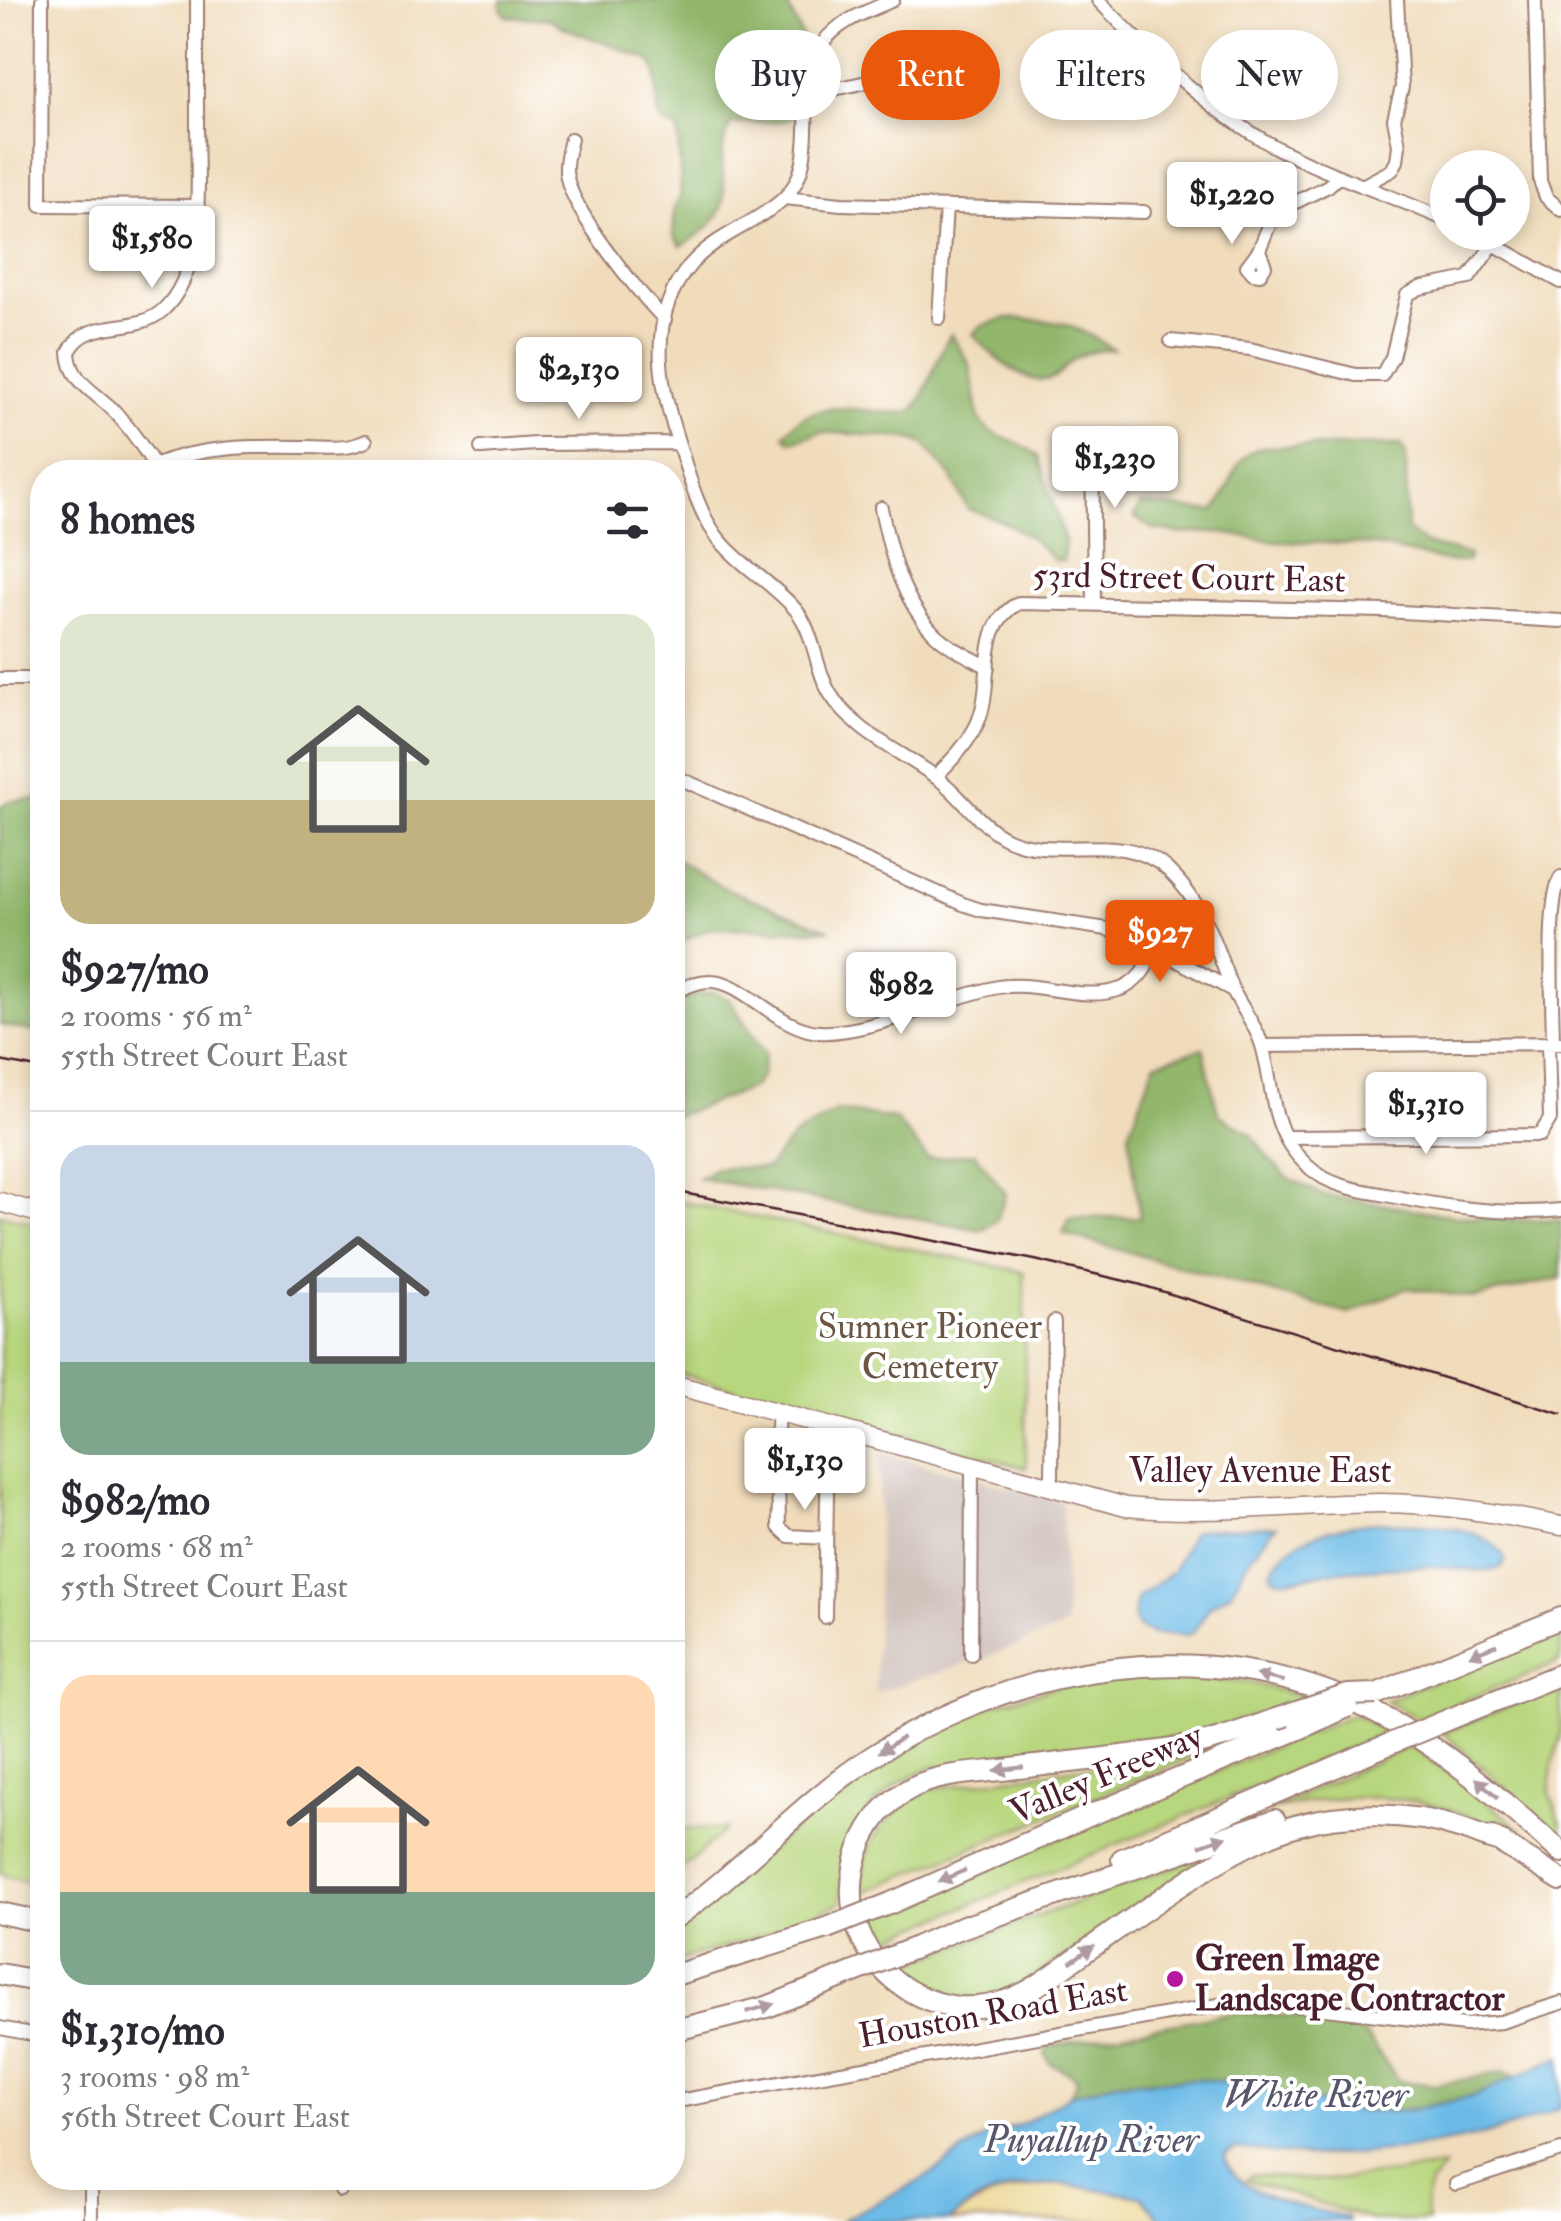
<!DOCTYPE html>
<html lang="en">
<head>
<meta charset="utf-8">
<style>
	:root { --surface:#fff; --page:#f7f7f7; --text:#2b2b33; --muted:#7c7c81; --line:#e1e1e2; --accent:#ea580c }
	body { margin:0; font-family:"IM FELL Double Pica",serif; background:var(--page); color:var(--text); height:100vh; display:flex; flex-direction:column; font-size:38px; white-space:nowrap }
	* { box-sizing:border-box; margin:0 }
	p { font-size:32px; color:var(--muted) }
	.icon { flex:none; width:55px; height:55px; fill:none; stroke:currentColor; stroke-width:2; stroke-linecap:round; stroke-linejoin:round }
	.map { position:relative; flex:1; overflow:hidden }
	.sheet { position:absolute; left:30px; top:460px; width:655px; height:1730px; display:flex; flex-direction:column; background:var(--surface); border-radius:40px; box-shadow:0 5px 15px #0003 }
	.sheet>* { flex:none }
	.top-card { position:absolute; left:715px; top:30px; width:695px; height:90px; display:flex; gap:20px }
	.controls { position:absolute; left:1430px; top:150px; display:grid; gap:20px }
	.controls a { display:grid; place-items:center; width:100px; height:100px; border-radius:50%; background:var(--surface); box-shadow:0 5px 15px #0003; font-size:50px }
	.price { position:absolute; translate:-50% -85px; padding:0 22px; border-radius:10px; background:#fff; color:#222; font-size:32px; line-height:65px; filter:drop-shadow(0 2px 5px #0008) }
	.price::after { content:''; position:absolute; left:50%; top:60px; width:30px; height:22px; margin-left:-15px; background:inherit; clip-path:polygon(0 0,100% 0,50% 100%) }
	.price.current { background:var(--accent); color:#fff }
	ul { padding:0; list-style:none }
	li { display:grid; align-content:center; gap:20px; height:530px; padding:0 30px }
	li+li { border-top:2px solid var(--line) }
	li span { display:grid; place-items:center; height:310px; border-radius:30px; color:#555 }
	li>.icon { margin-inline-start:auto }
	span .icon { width:180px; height:180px; fill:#fffc; stroke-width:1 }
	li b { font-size:42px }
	h2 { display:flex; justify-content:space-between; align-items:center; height:120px; padding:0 30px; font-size:42px }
	.pill { padding:0 35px; border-radius:45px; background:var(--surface); box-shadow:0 5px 15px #0003; font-size:35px; line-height:90px }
	.pill.current { background:var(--accent); color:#fff }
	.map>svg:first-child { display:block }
	.industrial { fill:#cfc1ba }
	.green { fill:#b8d67d; stroke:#817a54; stroke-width:2.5 }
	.forest { fill:#92b76c; stroke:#6e6b4c; stroke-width:2.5 }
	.sand { fill:#eeda9e; stroke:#9c7c64; stroke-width:2.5 }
	.water { fill:#6cbbe7; stroke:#5b6d89; stroke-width:2.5 }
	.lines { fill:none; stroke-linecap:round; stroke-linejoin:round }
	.minor-casing { stroke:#9d7e73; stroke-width:16 }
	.major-casing { stroke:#9d7e73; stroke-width:21 }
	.highway-casing { stroke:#9d7e73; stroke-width:24 }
	.minor { stroke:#fff; stroke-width:12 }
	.major { stroke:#fff; stroke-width:18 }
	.highway { stroke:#fff; stroke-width:20 }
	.rail { stroke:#4a1f2b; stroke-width:2.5 }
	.highway-bridge-casing { stroke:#9d7e73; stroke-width:24; stroke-linecap:butt }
	.highway-bridge { stroke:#fff; stroke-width:20 }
	.oneway { fill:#ae9aa0 }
	.poi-dot { fill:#b5179e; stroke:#fff; stroke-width:4 }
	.labels { text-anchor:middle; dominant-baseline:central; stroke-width:8; stroke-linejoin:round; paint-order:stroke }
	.street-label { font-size:35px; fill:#4a1f2b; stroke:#fff }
	.park-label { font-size:35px; fill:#6b5644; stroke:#fff }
	.poi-label { font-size:35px; font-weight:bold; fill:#4a1f2b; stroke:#fff; text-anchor:start }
	.water-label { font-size:38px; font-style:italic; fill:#56566d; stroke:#fff }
</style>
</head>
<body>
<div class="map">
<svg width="1561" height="2221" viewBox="0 0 1561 2221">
	<rect width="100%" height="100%" fill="#fff"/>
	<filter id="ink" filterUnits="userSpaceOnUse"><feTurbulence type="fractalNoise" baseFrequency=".01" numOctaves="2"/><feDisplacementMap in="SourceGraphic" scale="20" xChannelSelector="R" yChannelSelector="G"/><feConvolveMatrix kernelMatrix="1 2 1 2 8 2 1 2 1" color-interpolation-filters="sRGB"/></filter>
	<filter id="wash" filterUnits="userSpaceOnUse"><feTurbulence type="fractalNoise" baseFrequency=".0048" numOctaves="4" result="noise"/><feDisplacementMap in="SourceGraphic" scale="40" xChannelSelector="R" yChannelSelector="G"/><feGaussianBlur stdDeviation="2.25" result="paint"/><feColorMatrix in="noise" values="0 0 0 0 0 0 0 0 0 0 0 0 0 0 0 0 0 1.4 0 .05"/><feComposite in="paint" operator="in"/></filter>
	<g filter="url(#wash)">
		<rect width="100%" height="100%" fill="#f0dcbb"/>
		<path class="industrial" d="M880,1453L1062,1501L1066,1626L985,1658L875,1693Z"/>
		<path class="green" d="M673,1200L1024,1272L1026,1468L673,1372Z
			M0,1214L42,1226V1885L0,1874Z
			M1561,1627V1661L1419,1719L1385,1701Z
			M1168,1674L1251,1683L1310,1698L1195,1735L926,1769C863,1798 844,1836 841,1903L758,1937L673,1962L672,1929L857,1776L972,1710L1088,1678Z
			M1561,1684V1735L1552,1766L1550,1793L1561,1823V1837L1443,1733Z
			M1353,1714L1389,1732L875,1944L864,1919Z
			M1410,1746L1461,1780L1554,1858C1455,1799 1382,1783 1269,1810Z
			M1212,1749L862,1893C859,1843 889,1812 929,1789Z
			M673,1829H726L673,1877Z
			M1237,1843L1017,1988L971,2001L928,1994L894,1969Z
			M1444,2167C1429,2184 1421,2199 1428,2221H1376L1246,2180L1251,2175L1324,2181Z"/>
		<path class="forest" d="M501,0H785L807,47L795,83V115L783,121L731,124C703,179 757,203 681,246L673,235L675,205L681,195L678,130L659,120L656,72L650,60L562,27L551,19L507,16L501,9Z
			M1007,318C1060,321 1066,320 1113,349C1097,350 1081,352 1069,363C1063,368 1059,376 1052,378C1025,389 989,352 973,334L981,326Z
			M951,334L970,365L979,419L990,432L1027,448L1038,456L1065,541L1063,561L1054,560C1024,529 1008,522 968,509L951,476L923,443L908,438L821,432L791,441L784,435C817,390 865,417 911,412C931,391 934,358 951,334Z
			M1401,445L1406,454L1407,531L1428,545L1469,555L1468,561L1450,562L1372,545L1276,541L1215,532L1182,534L1153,529L1134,517L1140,505C1165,504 1188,511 1214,511C1235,488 1229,455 1264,447Z
			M42,798V1033L0,1025V807L10,801Z
			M673,858L724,888L830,930L711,928L673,945Z
			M714,992L730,1000L765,1055L761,1077L752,1088L673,1117V1004L695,995Z
			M1203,1048L1218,1114L1252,1135L1267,1157L1287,1177L1323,1195L1455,1216L1519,1220L1561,1219V1278L1475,1298L1406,1288L1349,1314L1063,1234L1070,1218L1140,1217L1129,1133L1155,1063Z
			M837,1111L895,1119L928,1159L975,1153L1006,1194L997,1220L981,1230L699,1178L715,1168H767L794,1136Z
			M1239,2012L1343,2021L1365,2035L1399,2081L1435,2085L1504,2072L1517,2077L1475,2096L1406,2111L1365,2112L1205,2079L1116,2082L1070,2095L1077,2082L1075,2076L1050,2063L1045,2055L1048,2046Z"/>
		<path class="sand" d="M1065,2184L1142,2196L1162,2221H948C988,2192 1016,2187 1065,2184Z"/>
		<path class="water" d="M1377,1522C1416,1525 1482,1520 1505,1558L1504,1565C1486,1579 1456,1565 1434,1566C1400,1567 1364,1568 1330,1572C1312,1574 1293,1582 1275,1578L1271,1573C1287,1535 1341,1525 1377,1522Z
			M1276,1526L1250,1558L1230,1593L1210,1606L1194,1632L1186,1635L1152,1634L1138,1627L1133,1616L1138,1597L1172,1572L1191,1534L1197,1530Z
			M1561,2056V2107C1495,2141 1395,2152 1321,2156C1293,2157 1264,2151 1236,2149L1225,2155C1228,2195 1314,2210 1347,2217L1349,2221H1162L1142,2196L1065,2184L1018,2187L976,2201L948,2221H840L920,2181L987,2136L1022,2124L1070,2095L1116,2082L1205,2079L1364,2112L1406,2111L1475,2096Z"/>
	</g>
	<g filter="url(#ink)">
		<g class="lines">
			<defs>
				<path id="minor" d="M42,0L41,205L198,206
					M893,0C869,11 839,20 823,43C789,88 826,161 782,200C754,225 716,235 691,264C642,321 662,394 683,457C691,483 699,511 715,534C737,564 772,582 796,610C815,633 815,670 831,695C857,735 904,752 940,780C962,797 977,822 1002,836C1055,865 1121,825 1169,871C1203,903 1214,942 1230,984C1239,1006 1257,1025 1263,1049C1272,1082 1271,1118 1291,1147C1300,1160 1310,1170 1324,1178C1343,1188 1365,1191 1386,1195C1444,1207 1502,1216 1561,1210
					M1098,0C1150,54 1211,112 1277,148C1332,177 1391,195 1448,221
					M1535,0L1540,181L1546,197L1561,210
					M807,95L936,67
					M571,139C568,152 564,165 567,178C575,215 637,291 665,320
					M1362,186L1392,170L1397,161L1399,145L1394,119L1402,87L1397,0
					M785,198L841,204L1144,212
					M1472,232L1561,282
					M1259,250L1265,266L1260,274L1253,273L1247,266L1259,250L1271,221L1280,210L1328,186L1339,176
					M939,318L946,207
					M1171,341L1250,349L1356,375H1382L1392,357L1407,295L1420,288L1469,278L1494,243
					M1092,446L1094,604
					M481,448L536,444L678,443
					M154,465C201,446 254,446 304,447C328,447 344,451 366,441
					M158,472C146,451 133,432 116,413C98,393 70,383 69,352C87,315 135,336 163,310C207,269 197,178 197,124C197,83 197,41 197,0
					M881,508C890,552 901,599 934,633C948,647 970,657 988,667
					M0,679H42
					M672,775L963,904L981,910L1107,929L1169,956L1232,990
					M935,777C952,760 968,744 978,722C995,682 975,625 1019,603L1384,611L1561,621
					M672,993C684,988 696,981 709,981C742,979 777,1029 819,1032C868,1035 946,997 998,987C1037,980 1082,1003 1121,989C1139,982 1148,967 1154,949
					M1553,1043C1553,1010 1546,899 1561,877
					M1263,1046L1561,1043
					M1285,1137L1540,1135L1550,1119L1548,1043
					M777,1413L779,1527L789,1536L826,1538
					M1049,1487L1052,1476L1054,1322
					M825,1617L828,1435L834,1428
					M971,1654L972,1466
					M0,2028L42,2036
					M672,2102L1247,2000L1465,2025L1501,2022L1561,2003
					M340,2178V2190
					M1456,2184L1561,2150
					M91,2221V2178"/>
				<path id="major" d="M0,1202L42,1214
					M672,1384L1126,1507C1210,1515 1295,1504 1379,1503C1441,1503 1500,1514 1561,1526"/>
				<path id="highway" d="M1376,1694L1561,1618
					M1462,1714L1561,1674
					M1276,1719C1240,1732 1204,1745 1167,1750C1112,1758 1057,1763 1002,1770C973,1773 940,1774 913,1787C862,1813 840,1877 858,1929C879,1988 946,2022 1005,2001C1033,1992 1059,1970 1082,1954C1141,1913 1228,1846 1295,1826C1345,1811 1410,1812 1459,1828C1474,1833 1487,1839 1502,1842
					M1492,1837L1561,1880
					M1122,1859L1363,1755
					M891,1903L1086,1817L1299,1729
					M0,1913L42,1922
					M672,1920C743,1871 800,1803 873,1756C1017,1663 1206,1632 1366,1708C1440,1744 1499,1798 1561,1852
					M955,1930L1275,1820
					M912,1949L966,1925
					M0,1974L42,1982
					M672,1976L827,1928
					M672,2031L767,2007L844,1976"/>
			</defs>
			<use href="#minor" class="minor-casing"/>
			<use href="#major" class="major-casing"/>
			<use href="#highway" class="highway-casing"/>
			<use href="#minor" class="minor"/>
			<use href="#major" class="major"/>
			<use href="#highway" class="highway"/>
			<path class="rail" d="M0,1061L42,1069
				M672,1191L1035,1260L1138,1284L1561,1414"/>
			<defs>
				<path id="highway-bridge" d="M1276,1719L1348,1695L1376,1694
					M1299,1729L1347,1707
					M1363,1755L1462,1714
					M827,1928L891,1903
					M844,1976L912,1949"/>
			</defs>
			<use href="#highway-bridge" class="highway-bridge-casing"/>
			<use href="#highway-bridge" class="highway-bridge"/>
		</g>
		<defs><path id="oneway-solid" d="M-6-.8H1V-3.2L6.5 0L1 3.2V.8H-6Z" transform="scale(2.5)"/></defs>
		<g class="oneway">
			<use href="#oneway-solid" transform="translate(1483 1650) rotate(158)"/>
			<use href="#oneway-solid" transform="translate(1270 1678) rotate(-167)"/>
			<use href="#oneway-solid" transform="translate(891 1745) rotate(148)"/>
			<use href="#oneway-solid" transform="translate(1009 1769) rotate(173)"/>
			<use href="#oneway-solid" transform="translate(1487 1788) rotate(-139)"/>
			<use href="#oneway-solid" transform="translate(1213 1841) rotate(-19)"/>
			<use href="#oneway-solid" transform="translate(952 1876) rotate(156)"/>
			<use href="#oneway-solid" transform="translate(1082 1954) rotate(-35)"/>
			<use href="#oneway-solid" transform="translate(760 2008) rotate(-16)"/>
		</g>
	</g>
	<circle class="poi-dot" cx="1175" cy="1979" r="10"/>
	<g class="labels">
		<g class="street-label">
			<text transform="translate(1189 578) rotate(1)">53rd Street Court East</text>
			<text x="1260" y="1471">Valley Avenue East</text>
			<text transform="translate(1106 1774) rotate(-23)">Valley Freeway</text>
			<text transform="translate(993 2013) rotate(-10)">Houston Road East</text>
		</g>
		<g class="park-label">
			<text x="930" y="1327">Sumner Pioneer<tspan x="930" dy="40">Cemetery</tspan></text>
		</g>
		<g class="poi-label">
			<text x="1195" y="1959">Green Image<tspan x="1195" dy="40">Landscape Contractor</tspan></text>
		</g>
		<g class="water-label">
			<text x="1316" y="2095">White River</text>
			<text x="1091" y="2140">Puyallup River</text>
		</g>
	</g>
</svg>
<div class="controls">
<a><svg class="icon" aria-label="locate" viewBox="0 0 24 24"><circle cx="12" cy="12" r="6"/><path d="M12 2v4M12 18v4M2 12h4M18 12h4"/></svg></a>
</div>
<b class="price" style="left:1232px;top:247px">$1,220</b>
<b class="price" style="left:152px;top:291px">$1,580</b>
<b class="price" style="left:579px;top:422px">$2,130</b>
<b class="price" style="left:1115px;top:511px">$1,230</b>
<b class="price current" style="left:1160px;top:985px">$927</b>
<b class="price" style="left:901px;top:1037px">$982</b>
<b class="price" style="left:1426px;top:1157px">$1,310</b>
<b class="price" style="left:805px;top:1513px">$1,130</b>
<div class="top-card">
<a class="pill">Buy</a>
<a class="pill current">Rent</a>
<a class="pill">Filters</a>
<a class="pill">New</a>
</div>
<section class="sheet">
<h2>8 homes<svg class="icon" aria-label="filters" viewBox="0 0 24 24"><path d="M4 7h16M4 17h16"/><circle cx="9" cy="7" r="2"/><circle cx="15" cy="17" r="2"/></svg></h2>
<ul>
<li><span style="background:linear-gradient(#dfe7d0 60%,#c2b280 0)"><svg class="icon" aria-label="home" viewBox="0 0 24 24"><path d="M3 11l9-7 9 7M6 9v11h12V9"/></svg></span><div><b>$927/mo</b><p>2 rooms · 56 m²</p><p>55th Street Court East</p></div></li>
<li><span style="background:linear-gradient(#c9d6e8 70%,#7fa58c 0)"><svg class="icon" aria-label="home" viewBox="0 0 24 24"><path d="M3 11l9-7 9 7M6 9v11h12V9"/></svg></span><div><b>$982/mo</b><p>2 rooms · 68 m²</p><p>55th Street Court East</p></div></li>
<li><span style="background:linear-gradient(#ffd9b3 70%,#7fa58c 0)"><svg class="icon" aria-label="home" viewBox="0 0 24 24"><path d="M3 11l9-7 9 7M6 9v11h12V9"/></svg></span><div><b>$1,310/mo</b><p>3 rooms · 98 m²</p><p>56th Street Court East</p></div></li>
</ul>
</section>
</div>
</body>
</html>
